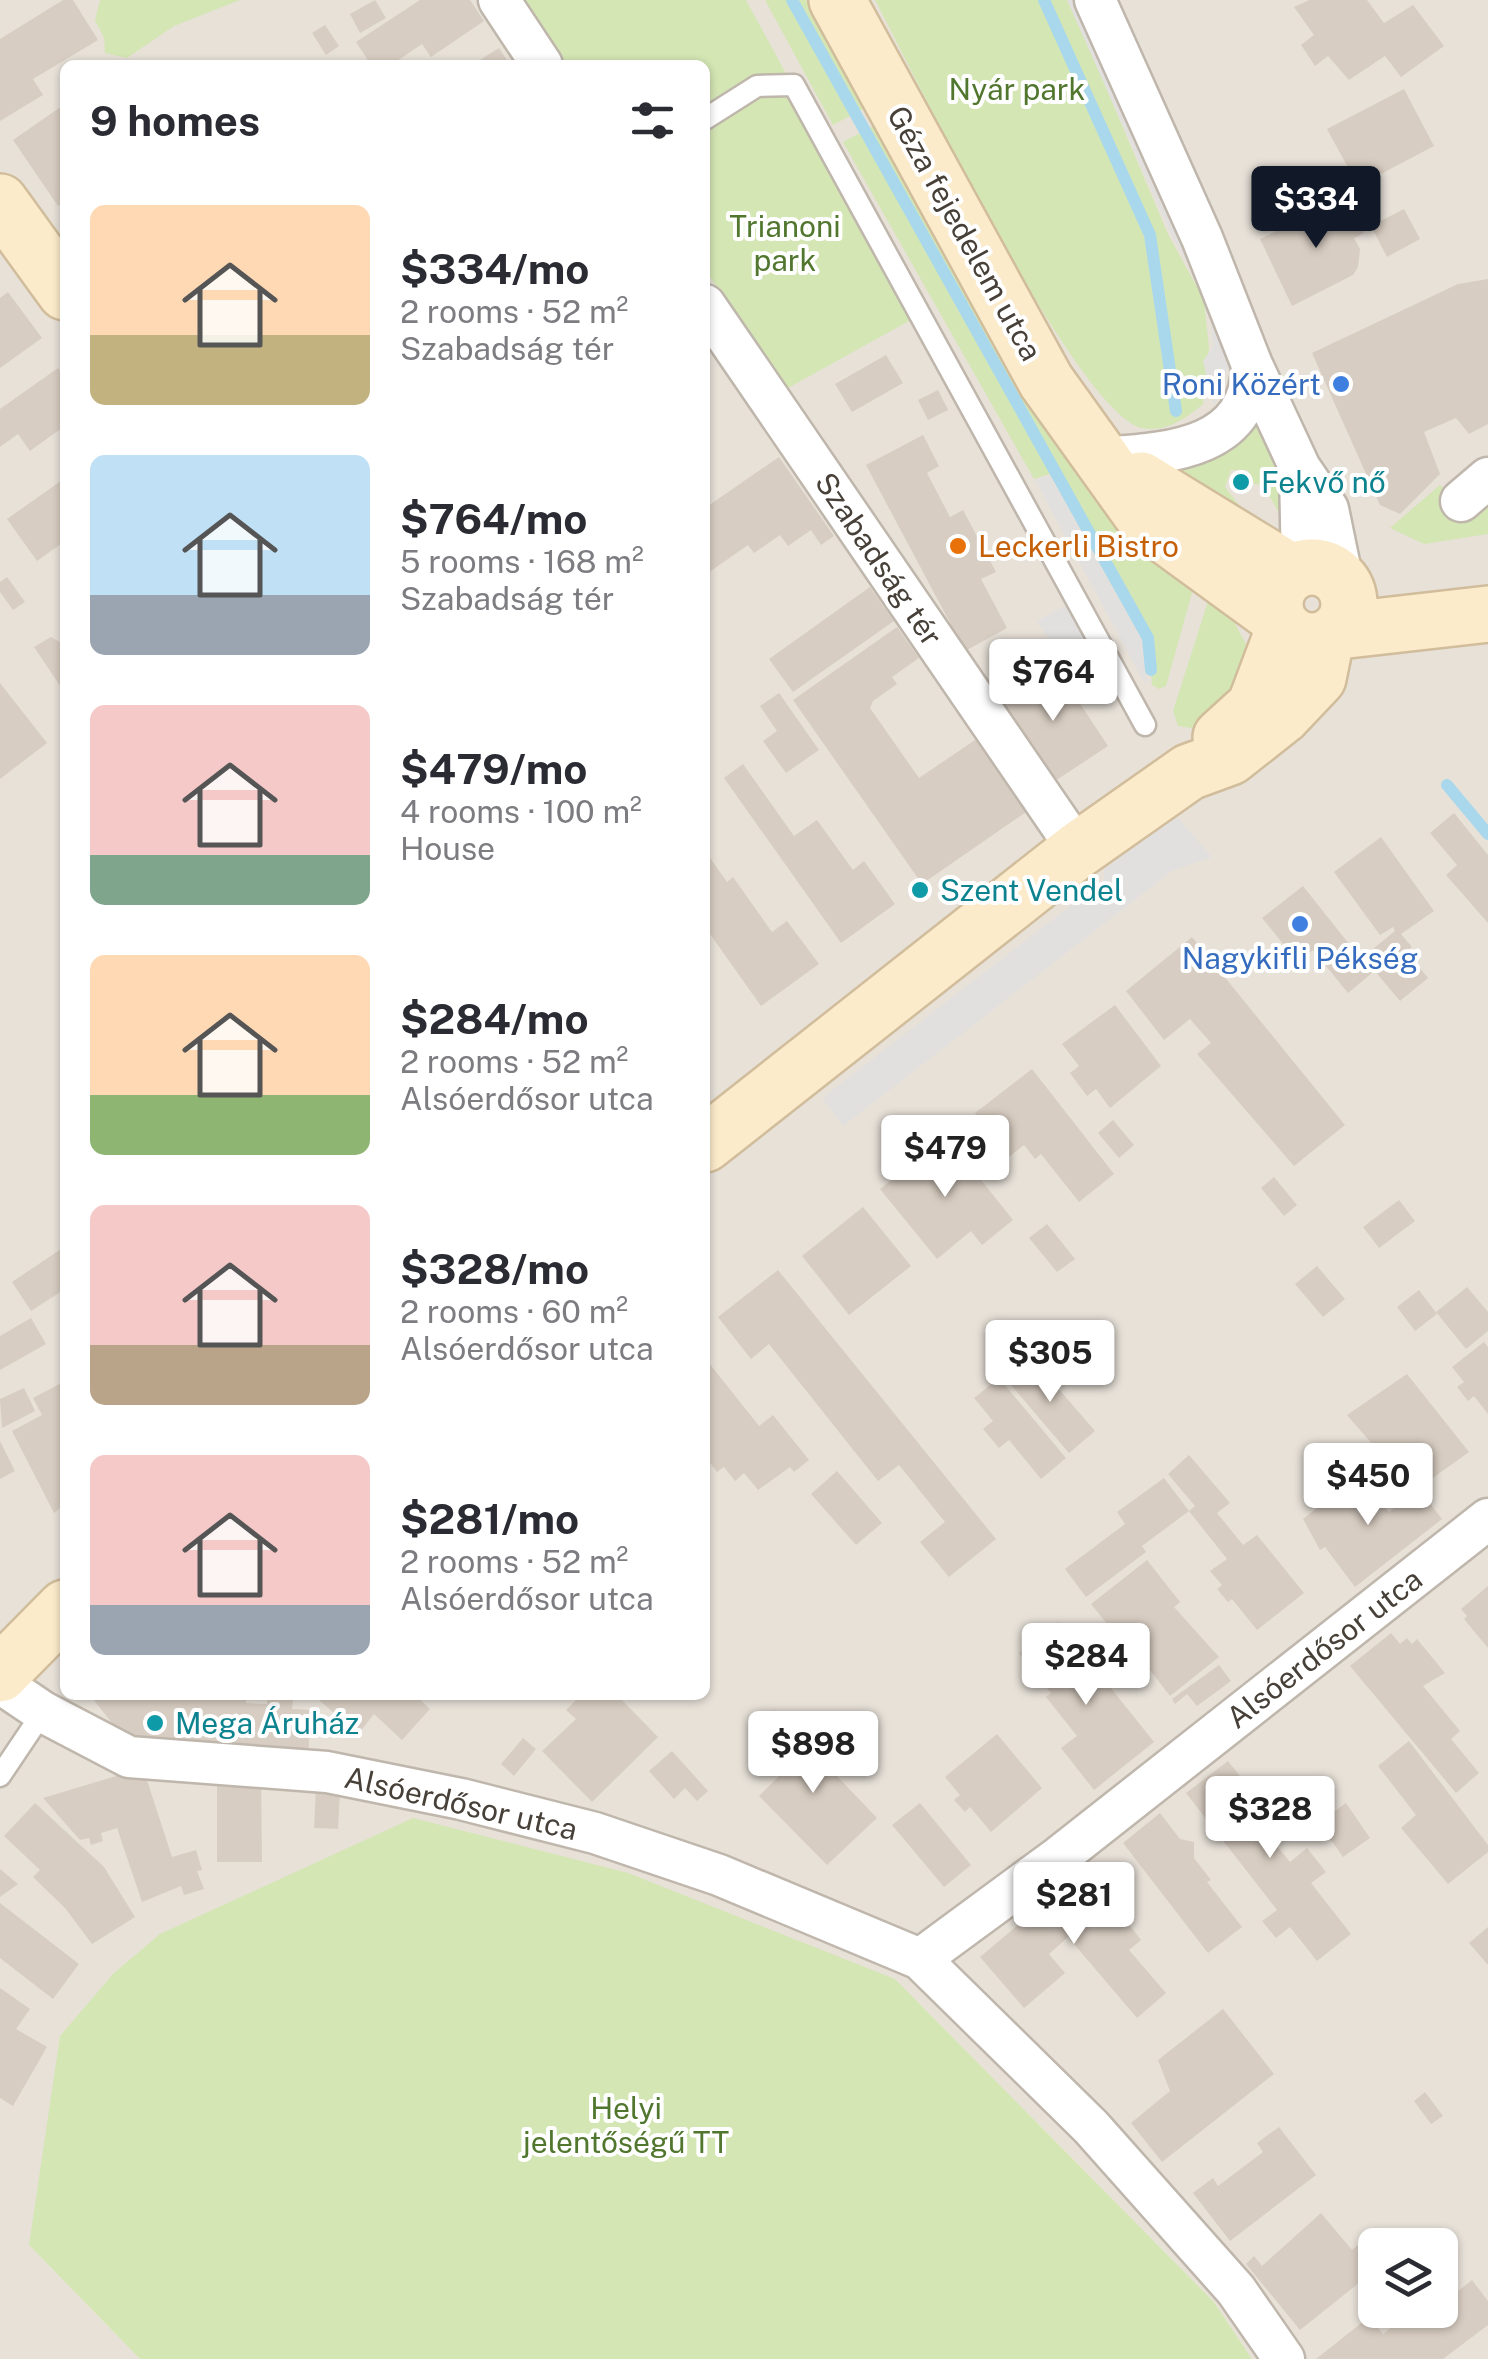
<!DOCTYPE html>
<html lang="en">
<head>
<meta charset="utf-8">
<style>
	:root { --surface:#fff; --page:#f2f2f3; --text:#2b2b33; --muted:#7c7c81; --accent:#111827 }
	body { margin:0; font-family:"Public Sans",sans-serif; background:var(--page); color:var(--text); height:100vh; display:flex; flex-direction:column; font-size:38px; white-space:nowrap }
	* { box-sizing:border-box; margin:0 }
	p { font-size:32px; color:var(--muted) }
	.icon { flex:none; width:55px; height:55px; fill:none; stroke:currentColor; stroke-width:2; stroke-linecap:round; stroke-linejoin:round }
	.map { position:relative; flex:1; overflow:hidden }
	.sheet { position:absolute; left:60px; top:60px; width:650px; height:1640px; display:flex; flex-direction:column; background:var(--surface); border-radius:15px; box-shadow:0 2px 8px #0004 }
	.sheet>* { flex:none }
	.fabs { position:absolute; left:1358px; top:2228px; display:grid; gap:20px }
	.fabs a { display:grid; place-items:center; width:100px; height:100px; border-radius:15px; background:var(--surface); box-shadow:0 2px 8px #0004; font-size:50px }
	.price { position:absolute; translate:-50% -85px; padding:0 22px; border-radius:10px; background:#fff; color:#222; font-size:32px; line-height:65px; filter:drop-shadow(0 2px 5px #0008) }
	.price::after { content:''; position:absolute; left:50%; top:60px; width:30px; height:22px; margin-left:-15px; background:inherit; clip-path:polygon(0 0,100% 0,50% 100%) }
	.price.current { background:var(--accent); color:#fff }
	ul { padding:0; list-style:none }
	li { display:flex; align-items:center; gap:30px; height:250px; padding:0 30px }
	li span { display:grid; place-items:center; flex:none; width:280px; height:200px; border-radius:15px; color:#555 }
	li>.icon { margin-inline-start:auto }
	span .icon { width:120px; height:120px; fill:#fffc; stroke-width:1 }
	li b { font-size:42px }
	h2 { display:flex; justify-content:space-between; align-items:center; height:120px; padding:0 30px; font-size:42px }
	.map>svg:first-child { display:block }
	.residential { fill:#e7e1d8; fill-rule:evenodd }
	.green { fill:#d4e6b4 }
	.parking { fill:#e2e0de }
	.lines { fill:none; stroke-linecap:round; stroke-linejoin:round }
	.stream { stroke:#a9d8ed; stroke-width:12 }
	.building { fill:#d8cdc2 }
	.lane-casing { stroke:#bfb6ac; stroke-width:25 }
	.street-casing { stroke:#bfb6ac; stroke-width:45 }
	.secondary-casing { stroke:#d1bd9b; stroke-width:60 }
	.lane { stroke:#fff; stroke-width:20 }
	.street { stroke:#fff; stroke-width:40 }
	.secondary { stroke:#fcebcb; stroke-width:55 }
	.shop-dot { fill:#3f7fe0; stroke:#fff; stroke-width:4 }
	.culture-dot { fill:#0f9aa8; stroke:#fff; stroke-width:4 }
	.food-dot { fill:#e8710a; stroke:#fff; stroke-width:4 }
	.labels { text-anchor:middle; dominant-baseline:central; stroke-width:8; stroke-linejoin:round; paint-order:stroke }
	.park-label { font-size:30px; fill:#51762e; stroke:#fff }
	.street-label { font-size:30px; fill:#474038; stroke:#fff }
	.shop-label { font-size:30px; fill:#366cbe; stroke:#fff; text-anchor:end }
	.culture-label { font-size:30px; fill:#0d838f; stroke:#fff; text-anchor:start }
	.food-label { font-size:30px; fill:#c56008; stroke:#fff; text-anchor:start }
</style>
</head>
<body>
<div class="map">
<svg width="1488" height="2359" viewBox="0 0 1488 2359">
	<rect width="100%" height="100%" fill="#f4efe9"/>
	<path class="residential" d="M0,0H1488V2359H1252L1214,2302L895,1979L29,2245L140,2359H0ZM65,65H705V1695H65ZM1375,2245H1440V2310H1375Z"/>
	<path class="green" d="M100,0H240L174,26L127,58L105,53L104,38L95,20Z
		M517,0H746L918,316L788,388L705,270V65H562Z
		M765,0H806L865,108L833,125Z
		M875,0H1069L1168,234L1204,300L1209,348L1203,404C1187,418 1165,433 1142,428C1076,412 914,73 875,0Z
		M875,125L1060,451L1099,497L1189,572L1192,593L1166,686L1159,689L1152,685L1150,651L1050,474L1034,479L843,142Z
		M1251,423L1257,425L1276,465L1285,510L1279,513L1263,485L1254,484L1248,470H1231L1225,487L1255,526L1176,473L1184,463Z
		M1440,485L1465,511L1488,490V534L1424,544L1390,528Z
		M1217,591L1246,644L1249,672L1197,729L1178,726L1173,711L1211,592Z
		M413,1818L628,1873L895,1979L1214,2302L1252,2359H140L29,2245L60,2036L113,1974L160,1934Z"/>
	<path class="parking" d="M1067,0H1082L1235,348L1214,406L1203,361L1213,347L1210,304L1172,236Z
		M1050,476L1148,652L1146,686L1035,480Z
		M1072,602L1123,691L1094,706L1037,621Z
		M1172,811L1212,857L1172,871L843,1126L822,1098L1104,880V857Z"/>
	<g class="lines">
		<path class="stream" d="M792,0L1148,638L1151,670
			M1044,0L1150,235L1176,411
			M1447,785L1488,834"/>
	</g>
	<path class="building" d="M63,0H73L98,40L33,79L43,95L0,121V39Z
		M375,0L386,18L360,33L350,14Z
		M420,0H470L484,21L431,57L422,44L391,65H371L356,42Z
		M1309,0H1367L1384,23L1413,5L1444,46L1401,77L1385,56L1349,80L1328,56L1315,66L1301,45L1314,35L1294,7Z
		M325,25L339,46L326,55L312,33Z
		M499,48L510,65H472Z
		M1404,89L1434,146L1358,186L1327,129Z
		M65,104V201L58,206L13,140Z
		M1346,197L1364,233L1354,238L1360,249L1358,267L1353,275L1292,306L1260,239Z
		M1404,209L1420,239L1387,257L1371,226Z
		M1488,279V424L1469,434L1456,418L1424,432L1440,474L1400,514L1380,505L1312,353L1458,284Z
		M8,292L42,338L0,368V298Z
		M886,355L903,383L852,412L835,384Z
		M58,368L65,378V438L59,430L30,451L18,434L0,447V409Z
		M938,390L948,410L928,420L918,400Z
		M923,435L939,466L927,473L950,517L963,510L996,572L981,579L1007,628L965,651L866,465Z
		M779,457L834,536L821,545L811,530L788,546L780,535L754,553L748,545L705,575V508Z
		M65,478V541L37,561L7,519Z
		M7,577L25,602L13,610L0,592V582Z
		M870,587L894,621L793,692L769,659Z
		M897,627L919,658L892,677L897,684L873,701L870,708L919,778L978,738L1029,810L922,884L793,700Z
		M51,637L65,645V693L34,647Z
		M1054,664L1108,746L1052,783L998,701Z
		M0,683L47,743L0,779Z
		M779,693L819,750L786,773L763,741L777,731L760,706Z
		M743,764L794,836L817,820L853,870L864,861L895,904L841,943L724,778Z
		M1454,813L1488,855V923L1446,875L1457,865L1430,833Z
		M1381,837L1434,911L1401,934L1412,947L1407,952L1428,978L1400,1001L1363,957L1395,931L1393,927L1380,935L1334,872Z
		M705,851L727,882L733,877L772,932L787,921L819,964L761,1006L705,927Z
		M1303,886L1372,973L1348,993L1313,950L1298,962L1262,918Z
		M1192,937L1345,1125L1294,1166L1197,1054L1211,1043L1190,1019L1164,1040L1126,991Z
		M1115,1005L1161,1066L1110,1108L1096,1089L1087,1096L1070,1073L1079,1066L1062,1044Z
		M1032,1069L1114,1174L1079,1202L1041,1154L1035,1159L1024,1145L1009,1157L975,1113Z
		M1113,1120L1134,1145L1119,1158L1098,1133Z
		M946,1136L1013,1220L982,1245L971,1231L937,1259L880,1189Z
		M1274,1177L1297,1205L1284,1216L1261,1188Z
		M1399,1200L1415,1221L1379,1248L1363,1227Z
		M863,1207L911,1266L849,1315L802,1256Z
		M1047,1224L1075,1259L1057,1272L1029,1238Z
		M61,1249L65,1289L31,1311L12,1282Z
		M1317,1266L1345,1299L1323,1317L1295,1284Z
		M778,1270L996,1539L949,1577L920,1542L945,1522L899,1465L878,1481L769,1344L751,1359L718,1317Z
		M1467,1287L1488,1312V1331L1466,1349L1436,1312Z
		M1419,1290L1437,1314L1415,1331L1397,1307Z
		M31,1318L46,1344L0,1370V1336Z
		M1484,1342L1488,1347V1414L1474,1396L1468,1401L1457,1387L1464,1382L1452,1367Z
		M1031,1357L1095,1431L1069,1453L1006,1379Z
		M705,1358L759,1426L773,1415L809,1460L794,1472L790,1467L758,1490L744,1473L735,1481L724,1467L717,1472L705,1456L711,1451L705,1444Z
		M1407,1374L1469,1452L1409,1495L1395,1478L1399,1475L1347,1415Z
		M999,1378L1066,1458L1041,1479L1009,1440L999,1448L983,1429L993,1421L974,1398Z
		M65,1381V1504L54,1513L12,1431L42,1415L33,1398Z
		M24,1388L35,1411L2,1428L0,1399Z
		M0,1441L15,1471L0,1479Z
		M1189,1455L1230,1503L1217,1513L1243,1545L1257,1535L1304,1593L1257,1630L1232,1599L1228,1602L1217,1589L1222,1585L1210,1571L1227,1559L1189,1511L1195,1506L1168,1474Z
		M837,1471L882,1523L856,1545L811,1494Z
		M1360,1475L1389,1512L1419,1489L1442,1519L1355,1587L1325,1547L1320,1550L1303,1519Z
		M1164,1478L1189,1511L1142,1546L1146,1552L1086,1597L1065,1569L1125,1524L1117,1512Z
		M1147,1560L1180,1602L1174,1607L1219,1657L1170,1696L1150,1670L1146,1673L1128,1643L1125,1646L1091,1604Z
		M1488,1586V1648L1464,1619L1467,1616L1461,1609Z
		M1058,1622L1154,1742L1094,1790L1061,1748L1077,1736L1046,1697L1051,1693L1019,1653Z
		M1391,1633L1400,1644L1407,1638L1412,1644L1417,1639L1445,1673L1423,1686L1460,1731L1451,1739L1479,1773L1456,1793L1350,1666Z
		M1219,1665L1231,1681L1197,1706L1187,1694L1175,1704L1172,1699Z
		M90,1695H202L201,1700L205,1695L246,1696V1703L267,1704V1696L293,1699L292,1709L311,1710L308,1758L130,1746Z
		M323,1695H415L430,1709L402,1740L374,1714L358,1734L319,1700Z
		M581,1695L594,1700L600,1695H617L658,1737L592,1802L542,1751L576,1719L566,1710Z
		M774,1710L877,1818L827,1865L759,1796L787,1768L795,1776L800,1771L758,1725Z
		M997,1734L1042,1788L991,1832L970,1807L965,1812L954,1800L960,1795L945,1777Z
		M523,1738L536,1749L514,1776L501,1764Z
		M1409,1741L1488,1845V1852L1448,1884L1401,1828L1416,1815L1378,1766Z
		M672,1751L708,1791L697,1801L685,1788L674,1799L649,1771Z
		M1228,1761L1287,1836L1276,1845L1290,1862L1307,1848L1326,1872L1311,1883L1351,1934L1317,1961L1290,1927L1276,1938L1262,1921L1277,1910L1186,1793Z
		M143,1768L172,1857L196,1850L202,1870L197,1871L204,1889L184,1895L181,1886L142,1902L117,1828L101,1833L103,1841L91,1845L89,1838L80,1840L43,1798Z
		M217,1773H261L262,1862H217Z
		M316,1787L340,1792L338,1829L314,1828Z
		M35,1803L104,1867L135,1917L92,1944L65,1908L33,1877L40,1870L4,1836Z
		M920,1803L971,1865L944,1887L892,1825Z
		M1346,1803L1370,1838L1343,1857L1319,1823Z
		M1160,1813L1180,1839L1194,1842V1858L1211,1880L1207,1882L1242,1927L1208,1953L1123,1843Z
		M1086,1868L1141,1940L1129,1950L1166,1993L1137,2018L1068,1937L1049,1954L1065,1973L1024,2008L980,1957Z
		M0,1869L18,1884L0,1897Z
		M0,1903L79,1964L53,1999L0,1958Z
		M1488,1927V1965L1469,1943Z
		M0,1988L30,2009L16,2029L47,2047L13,2106L0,2098Z
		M1223,2009L1274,2074L1162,2162L1131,2123L1170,2091L1158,2060Z
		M1425,2092L1443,2116L1431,2124L1414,2101Z
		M1279,2127L1316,2175L1230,2241L1193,2193L1213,2178L1218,2186L1263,2152L1257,2143Z
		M1321,2213L1352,2250L1359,2244L1375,2270L1300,2330L1246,2264L1254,2256L1262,2266Z
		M1440,2270L1457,2292L1472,2280L1488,2301V2325L1443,2359H1316L1369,2317L1383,2334L1405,2317L1400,2310H1440Z"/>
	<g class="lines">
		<defs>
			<path id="lane" d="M705,119L757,86L794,85L1145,725
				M0,1776L43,1712"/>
			<path id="street" d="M499,0L542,65
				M1095,0L1202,238L1252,365L1300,468L1328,509L1343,582
				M705,305L1078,850
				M1103,458C1169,453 1251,449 1252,365
				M1300,472L1302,568
				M1461,501L1488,478
				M0,1683L43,1712L129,1757L327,1772L461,1799L595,1833L719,1875L920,1959L1091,2127L1236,2290L1284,2359
				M920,1959L1060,1856L1488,1519"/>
			<path id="secondary" d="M837,0L1046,381L1147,522L1276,616
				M0,202L65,292
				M1141,480L1291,572
				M1275 604a37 37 0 1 1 74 0a37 37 0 1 1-74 0Z
				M1339,631L1488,614
				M1221,737L1255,706L1284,629
				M705,1144L1078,850L1189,772L1230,757L1282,716L1318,678L1326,639
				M0,1674L65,1608"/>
		</defs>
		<use href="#lane" class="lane-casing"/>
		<use href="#street" class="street-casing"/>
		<use href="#secondary" class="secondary-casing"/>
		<use href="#lane" class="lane"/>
		<use href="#street" class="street"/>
		<use href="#secondary" class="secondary"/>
	</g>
	<g class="shop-dot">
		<circle cx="1341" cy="384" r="10"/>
		<circle cx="1300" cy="924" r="10"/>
	</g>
	<g class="culture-dot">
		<circle cx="1241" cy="482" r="10"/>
		<circle cx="920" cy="890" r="10"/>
		<circle cx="155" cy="1723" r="10"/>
	</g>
	<circle class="food-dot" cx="958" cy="546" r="10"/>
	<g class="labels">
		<g class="park-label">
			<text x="1017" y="89">Nyár park</text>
			<text x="785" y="226">Trianoni<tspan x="785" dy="34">park</tspan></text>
			<text x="626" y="2108">Helyi<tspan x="626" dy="34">jelentőségű TT</tspan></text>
		</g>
		<g class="street-label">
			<text transform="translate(965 233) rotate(61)">Géza fejedelem utca</text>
			<text transform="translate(879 559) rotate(56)">Szabadság tér</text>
			<text transform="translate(1324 1648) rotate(-38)">Alsóerdősor utca</text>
			<text transform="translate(461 1803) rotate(13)">Alsóerdősor utca</text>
		</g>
		<g class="shop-label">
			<text x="1321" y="384">Roni Közért</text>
			<text x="1300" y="958" text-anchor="middle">Nagykifli Pékség</text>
		</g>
		<g class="culture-label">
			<text x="1261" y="482">Fekvő nő</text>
			<text x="940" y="890">Szent Vendel</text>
			<text x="175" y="1723">Mega Áruház</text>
		</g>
		<g class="food-label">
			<text x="978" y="546">Leckerli Bistro</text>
		</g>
	</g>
</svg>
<div class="fabs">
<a><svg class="icon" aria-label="layers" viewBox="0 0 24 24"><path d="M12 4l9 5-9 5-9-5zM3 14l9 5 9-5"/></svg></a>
</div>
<b class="price current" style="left:1316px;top:251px">$334</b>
<b class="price" style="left:1053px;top:724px">$764</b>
<b class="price" style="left:945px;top:1200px">$479</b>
<b class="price" style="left:1050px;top:1405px">$305</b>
<b class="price" style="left:1368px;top:1528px">$450</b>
<b class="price" style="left:1086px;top:1708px">$284</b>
<b class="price" style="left:813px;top:1796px">$898</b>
<b class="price" style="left:1270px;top:1861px">$328</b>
<b class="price" style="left:1074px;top:1947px">$281</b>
<section class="sheet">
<h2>9 homes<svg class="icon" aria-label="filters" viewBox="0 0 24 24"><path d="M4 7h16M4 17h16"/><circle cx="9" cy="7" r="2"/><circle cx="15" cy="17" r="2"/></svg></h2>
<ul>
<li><span style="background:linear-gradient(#ffd9b3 65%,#c2b280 0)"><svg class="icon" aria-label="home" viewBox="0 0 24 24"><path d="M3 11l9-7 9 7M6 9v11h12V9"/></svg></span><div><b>$334/mo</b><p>2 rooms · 52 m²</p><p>Szabadság tér</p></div></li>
<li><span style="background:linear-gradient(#bfe0f5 70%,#9aa5b1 0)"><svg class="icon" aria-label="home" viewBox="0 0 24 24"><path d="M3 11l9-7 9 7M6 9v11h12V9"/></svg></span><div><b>$764/mo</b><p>5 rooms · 168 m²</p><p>Szabadság tér</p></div></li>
<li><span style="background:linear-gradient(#f6c9c9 75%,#7fa58c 0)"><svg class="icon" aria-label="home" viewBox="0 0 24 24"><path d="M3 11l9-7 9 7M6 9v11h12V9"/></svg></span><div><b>$479/mo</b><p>4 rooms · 100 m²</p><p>House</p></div></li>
<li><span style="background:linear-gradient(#ffd9b3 70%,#8fb573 0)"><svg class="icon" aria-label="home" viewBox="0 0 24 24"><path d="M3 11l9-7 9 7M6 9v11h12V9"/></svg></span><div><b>$284/mo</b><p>2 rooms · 52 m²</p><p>Alsóerdősor utca</p></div></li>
<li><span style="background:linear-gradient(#f6c9c9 70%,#b9a48a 0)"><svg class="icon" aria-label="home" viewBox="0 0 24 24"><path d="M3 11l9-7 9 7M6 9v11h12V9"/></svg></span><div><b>$328/mo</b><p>2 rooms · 60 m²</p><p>Alsóerdősor utca</p></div></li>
<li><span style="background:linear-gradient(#f6c9c9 75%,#9aa5b1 0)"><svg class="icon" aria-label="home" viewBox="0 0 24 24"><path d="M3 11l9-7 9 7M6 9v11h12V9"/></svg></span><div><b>$281/mo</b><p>2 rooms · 52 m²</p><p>Alsóerdősor utca</p></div></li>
</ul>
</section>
</div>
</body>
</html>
